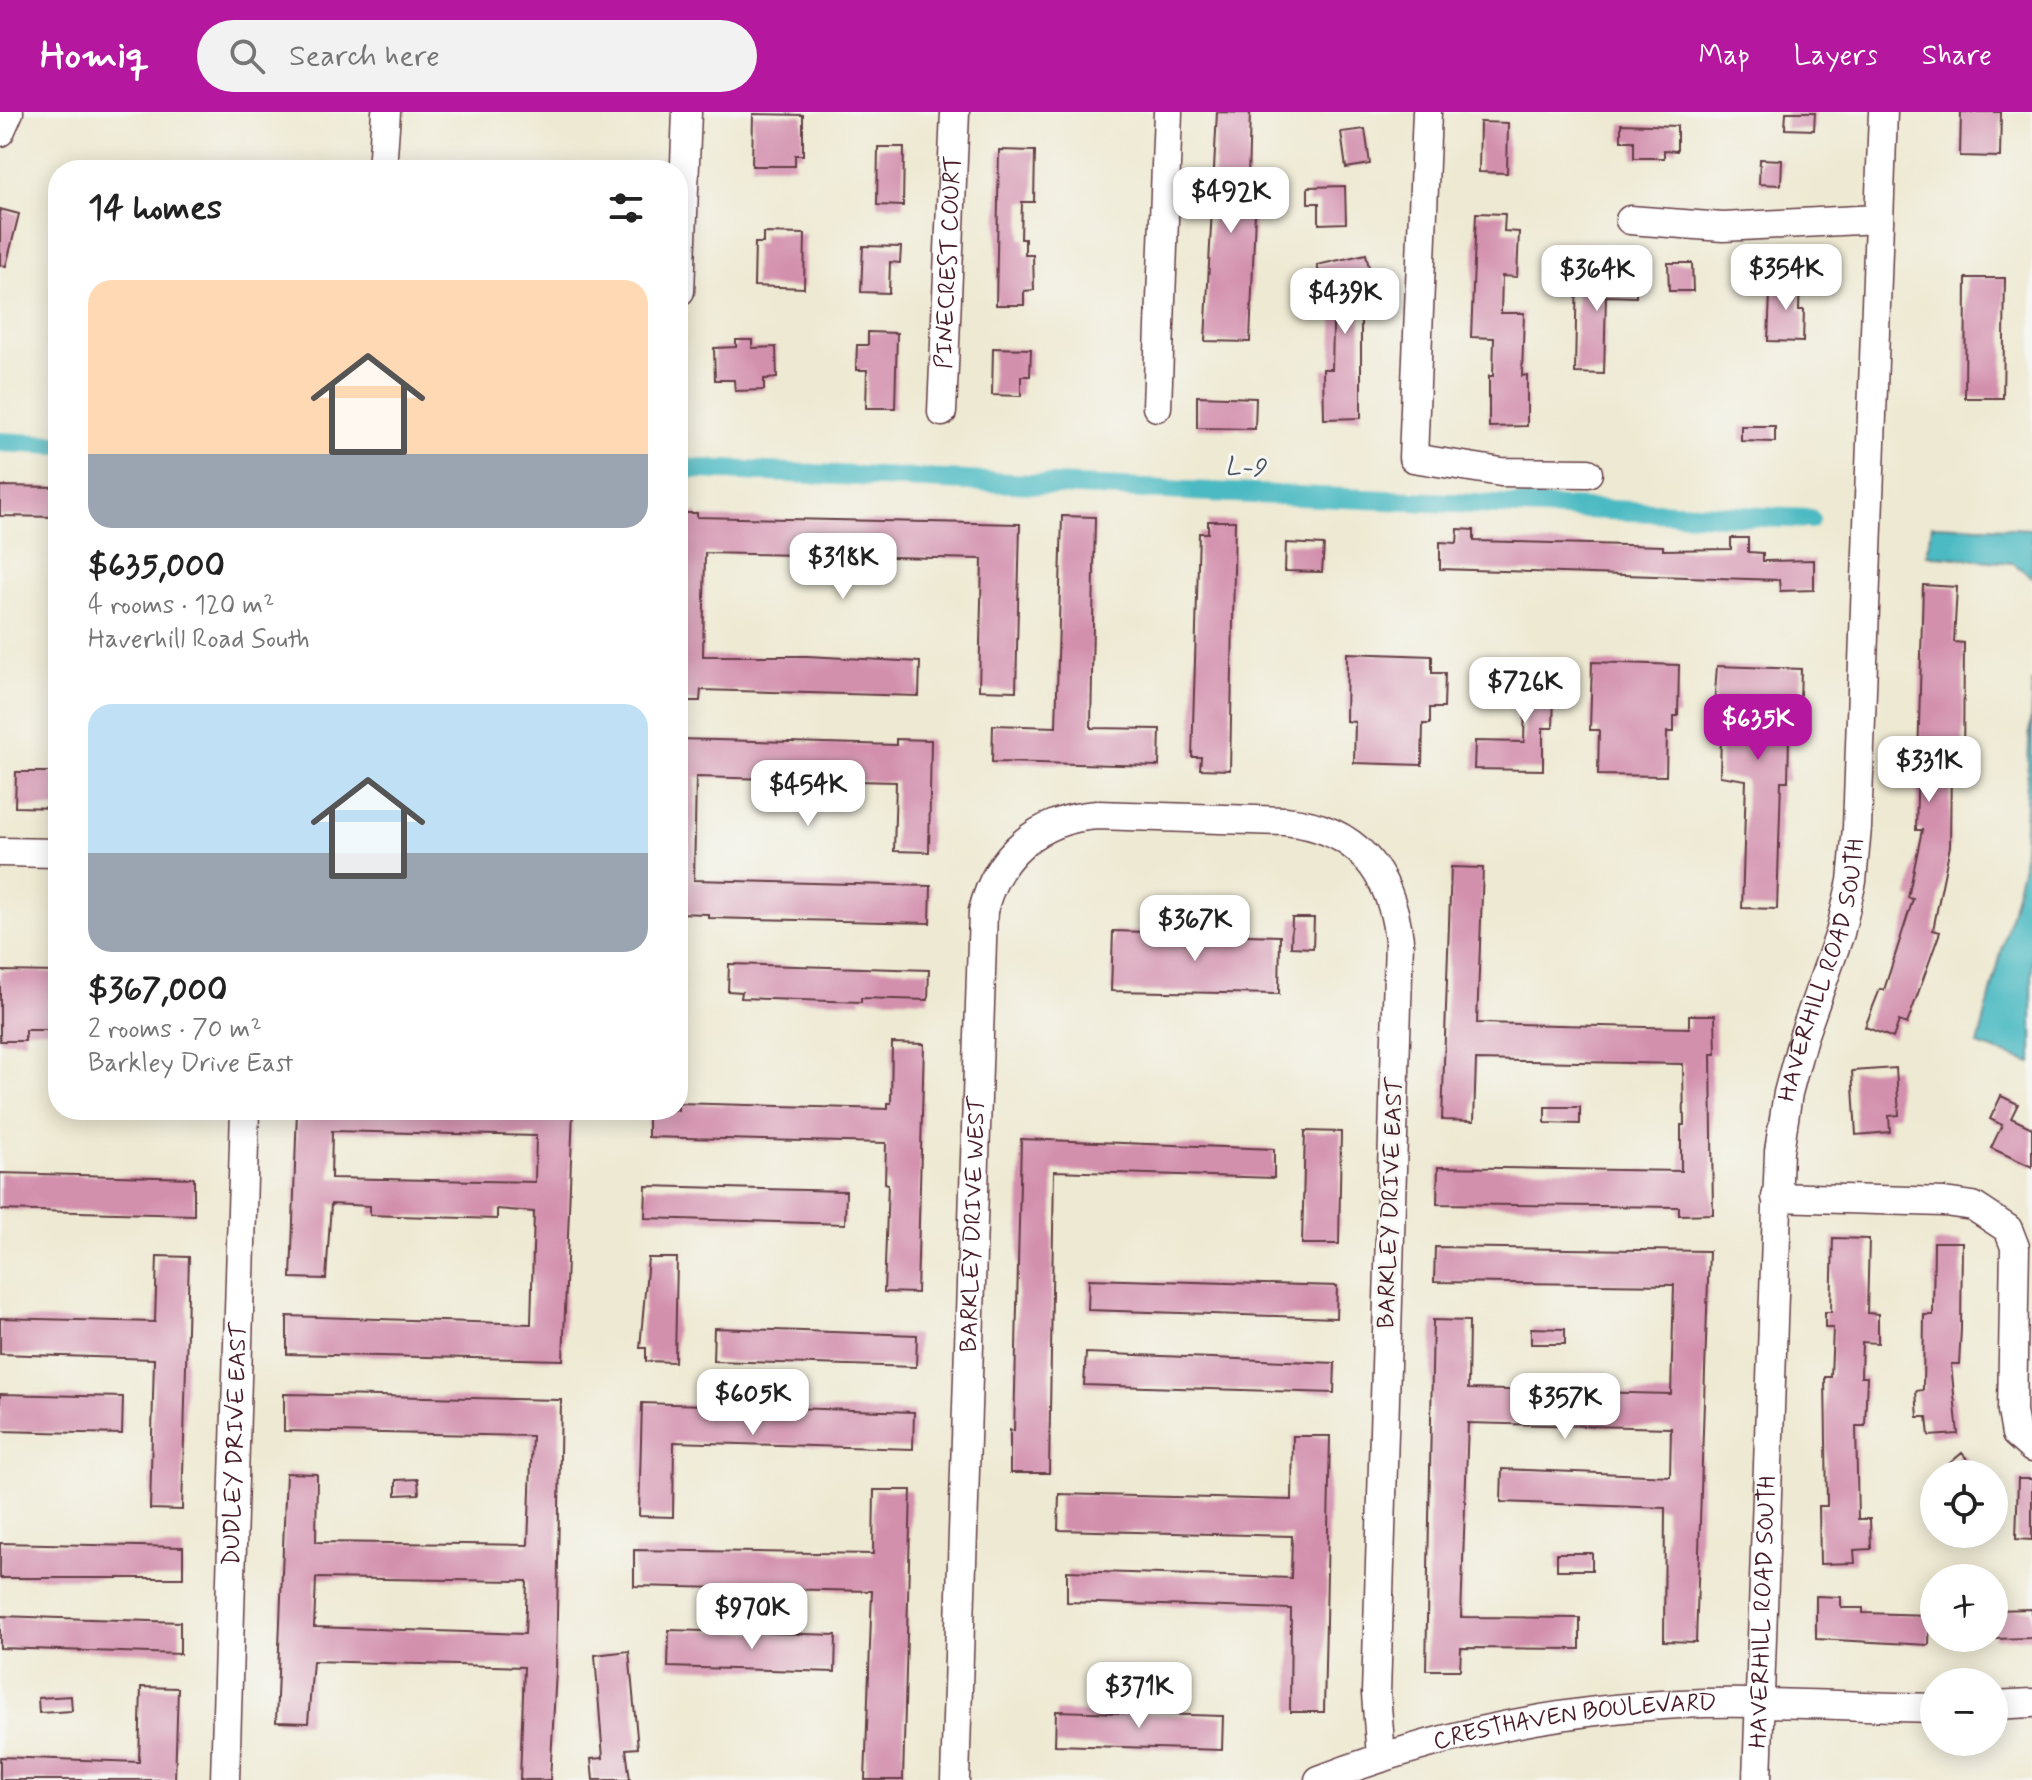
<!DOCTYPE html>
<html lang="en">
<head>
<meta charset="utf-8">
<style>
	:root { --surface:#fff; --page:#f2f2f2; --text:#222; --muted:#767676; --accent:#b5179e }
	body { margin:0; font-family:Mynerve,sans-serif; background:var(--page); color:var(--text); height:100vh; display:flex; flex-direction:column; font-size:30px; white-space:nowrap }
	* { box-sizing:border-box; margin:0 }
	p { font-size:26px; color:var(--muted) }
	.icon { flex:none; width:44px; height:44px; fill:none; stroke:currentColor; stroke-width:2; stroke-linecap:round; stroke-linejoin:round }
	.map { position:relative; flex:1; overflow:hidden }
	.side { position:absolute; left:48px; top:48px; width:640px; height:960px; display:flex; flex-direction:column; background:var(--surface); border-radius:32px; box-shadow:0 4px 20px #0003 }
	.side>* { flex:none }
	.fabs { position:absolute; left:1920px; top:1348px; display:grid; gap:16px }
	.fabs a { display:grid; place-items:center; width:88px; height:88px; border-radius:50%; background:var(--surface); box-shadow:0 4px 20px #0003; font-size:40px }
	.price { position:absolute; translate:-50% -68px; padding:0 18px; border-radius:16px; background:#fff; color:#222; font-size:26px; line-height:52px; filter:drop-shadow(0 2px 4px #0008) }
	.price::after { content:''; position:absolute; left:50%; top:48px; width:24px; height:18px; margin-left:-12px; background:inherit; clip-path:polygon(0 0,100% 0,50% 100%) }
	.price.on { background:var(--accent); color:#fff }
	ul { padding:0; list-style:none }
	li { display:grid; align-content:center; gap:16px; height:424px; padding:0 40px }
	li span { display:grid; place-items:center; height:248px; border-radius:24px; color:#555 }
	li>.icon { margin-inline-start:auto }
	span .icon { width:144px; height:144px; fill:#fffc; stroke-width:1 }
	li b { font-size:34px }
	h2 { display:flex; justify-content:space-between; align-items:center; height:96px; padding:0 40px; font-size:34px }
	header { display:flex; align-items:center; gap:48px; box-sizing:border-box; height:112px; padding:0 40px; background:var(--accent); color:#fff }
	header strong { font-size:38px }
	nav { display:flex; gap:44px; margin-inline-start:auto; font-size:28px }
	.search { width:560px; height:72px; background:var(--page); display:flex; align-items:center; gap:20px; box-sizing:border-box; padding:0 28px; border-radius:44px; color:var(--muted); font-size:30px }
	.map>svg:first-child { display:block }
	.water { fill:#4cbac2; stroke:#4b6c76; stroke-width:2 }
	.lines { fill:none; stroke-linecap:round; stroke-linejoin:round }
	.canal { stroke:#4cbac2; stroke-width:20 }
	.building { fill:#d390ad; fill-rule:evenodd }
	.minor-casing { stroke:#633d44; stroke-width:31 }
	.minor { stroke:#fff; stroke-width:28 }
	.labels { text-anchor:middle; dominant-baseline:central; stroke-width:6; stroke-linejoin:round; paint-order:stroke }
	.street-label { font-size:24px; fill:#4a1f2b; stroke:#f6f6f2 }
	.water-label { font-size:26px; font-style:italic; fill:#4b5560; stroke:#f6f6f2 }
</style>
</head>
<body>
<header>
<strong>Homiq</strong>
<div class="search"><svg class="icon" aria-label="search" viewBox="0 0 24 24"><circle cx="10" cy="10" r="6"/><path d="M15 15l6 6"/></svg>Search here</div>
<nav><a>Map</a><a>Layers</a><a>Share</a></nav>
</header>
<div class="map">
<svg width="2032" height="1668" viewBox="0 0 2032 1668">
	<rect width="100%" height="100%" fill="#f6f6f2"/>
	<filter id="ink" filterUnits="userSpaceOnUse"><feTurbulence type="fractalNoise" baseFrequency=".0125" numOctaves="2"/><feDisplacementMap in="SourceGraphic" scale="16" xChannelSelector="R" yChannelSelector="G"/><feConvolveMatrix kernelMatrix="1 2 1 2 8 2 1 2 1" color-interpolation-filters="sRGB"/></filter>
	<filter id="wash" filterUnits="userSpaceOnUse"><feTurbulence type="fractalNoise" baseFrequency=".006" numOctaves="4" result="noise"/><feDisplacementMap in="SourceGraphic" scale="32" xChannelSelector="R" yChannelSelector="G"/><feGaussianBlur stdDeviation="1.8" result="paint"/><feColorMatrix in="noise" values="0 0 0 0 0 0 0 0 0 0 0 0 0 0 0 0 0 1.4 0 .05"/><feComposite in="paint" operator="in"/></filter>
	<g filter="url(#wash)">
		<rect width="100%" height="100%" fill="#eee9d2"/>
		<path class="water" d="M1932,413L2032,417V465L2013,451L1927,443Z
			M2032,570V951L1978,933L2023,753Z"/>
		<g class="lines">
			<path class="canal" d="M0,330L58,333
				M678,356L1810,407"/>
		</g>
		<g id="blocks">
			<path class="building" d="M1217,0L1250,1L1247,100H1255L1250,230L1205,229Z
				M1786,0H1815L1814,18L1785,17Z
				M1961,0H2001L2000,45L1960,44Z
				M753,2L803,3V43H795V54H752Z
				M1480,10L1508,11L1507,61L1479,60Z
				M1621,12L1677,14V39L1664,38V46H1634V29H1621Z
				M1365,17L1370,52L1346,56L1341,20Z
				M878,35H904L903,94L877,93Z
				M999,38L1035,39L1034,90H1022L1021,127H1025V143H1033L1034,178L1024,179V193H996Z
				M1760,47L1782,48L1781,73L1759,72Z
				M1345,74L1346,111L1319,112V91H1308V75Z
				M0,97L19,102L6,154L0,153Z
				M1476,101L1505,102L1504,119L1519,120L1517,165L1502,164L1501,201H1524L1522,264L1527,263V314L1489,315V264H1493L1494,226L1471,225Z
				M763,121L805,122L804,176L754,174L755,131H763Z
				M863,134L901,135L900,151L890,150L889,181L861,180Z
				M1366,142L1374,178L1361,181V306L1324,307L1323,257H1332L1334,174L1323,176L1317,153Z
				M1668,151H1692L1693,179H1669Z
				M1577,156L1637,157L1636,185L1606,184L1604,262L1575,261Z
				M1778,165L1800,166L1799,198H1804L1803,230L1768,229L1770,182H1777Z
				M1966,166H2005L2003,286H1965Z
				M868,220L897,221L895,296H866L867,258H856L857,233H868Z
				M736,228H752V236L776,235L777,266L764,267V278L735,279L734,268H715L714,236L736,235Z
				M993,236L1031,237L1030,264H1021V284L992,283Z
				M1197,284L1256,286L1255,317L1197,316Z
				M1741,314H1775V330L1741,329Z
				M0,374L58,375V405L0,404Z
				M678,401H697V405L1020,412L1016,579L979,578L982,447L705,441L703,544H807L920,550L919,584L701,578L700,589H678Z
				M1062,404L1095,405L1091,616L1160,617L1159,654L992,650L993,613L1056,615Z
				M1208,409H1235L1230,658L1200,657L1201,645H1192L1199,421H1208Z
				M1458,417L1474,418V429L1663,434V438L1731,437V426H1748V440L1763,441V449L1814,448V478L1780,479L1779,468L1440,457V430L1457,431Z
				M1286,431L1324,433L1322,460L1285,459Z
				M1923,473L1957,475L1954,530L1964,531L1963,654L1951,653L1950,734L1933,818L1940,820L1907,912L1899,909L1893,926L1865,915L1880,877L1884,878L1913,787L1908,786L1922,718H1916Z
				M1347,541L1432,544V561H1445L1444,596H1430V612H1423L1422,653L1354,651L1355,610L1346,609Z
				M1526,548L1555,549L1553,616H1543V658L1474,657L1475,629L1524,630Z
				M1592,550L1679,553L1678,604H1674V620H1667L1666,664L1598,663L1599,618H1590Z
				M1717,554L1801,557L1799,624H1789L1788,669H1781L1777,797L1742,796L1746,668L1720,664L1721,622L1712,621Z
				M678,627L896,633V627L931,628L929,740L894,739L896,670L696,665L694,768L931,774L930,811L708,806V802L678,801Z
				M16,660H58V696L15,695Z
				M1451,755L1483,756L1477,911L1689,916V903H1715L1716,942H1711L1713,1102L1679,1103V1095L1437,1092L1438,1055L1681,1059V1013H1684L1683,952L1476,948L1474,1009L1442,1008Z
				M1292,806H1314L1313,836L1291,835Z
				M1113,819L1280,824L1279,882L1111,879Z
				M729,852L929,858L928,888L861,886V890L741,886L742,880L728,879Z
				M0,859L58,860V918H25V929H0Z
				M892,931L924,932L917,1181L884,1180L888,1072L885,1071L886,1031L648,1025V998H678V991L888,997V991H891Z
				M1896,956L1899,1003L1889,1004L1890,1020L1856,1023L1852,959Z
				M2001,984L2018,992L2011,1006L2032,1016V1055L1991,1036L2002,1013L1990,1007Z
				M1545,995H1580V1012L1545,1011Z
				M297,998H573L563,1248L287,1242V1204L531,1212L534,1100L497,1097V1107L398,1104L370,1103V1094L331,1092L326,1167L291,1166ZM332,1019L536,1024L535,1070L331,1066Z
				M1305,1019L1341,1020L1339,1132H1302Z
				M1021,1027L1274,1037V1066L1054,1059L1049,1361H1010V1318L1014,1319Z
				M0,1061L194,1066V1103L0,1098Z
				M646,1074L846,1079L845,1112L645,1106Z
				M1833,1126L1869,1127L1867,1201L1878,1202V1231L1862,1230L1861,1265H1867L1865,1314H1856L1858,1407H1870L1871,1437L1854,1438L1855,1451L1820,1452L1819,1394H1827L1825,1265H1831L1833,1216H1825V1200H1831Z
				M1934,1130H1962L1961,1217L1959,1252H1951L1958,1322L1929,1324L1927,1305H1918L1916,1279L1923,1278L1924,1203H1933Z
				M1435,1135L1709,1139L1696,1530L1664,1529L1665,1396L1501,1390L1502,1357L1670,1364L1671,1316L1468,1311L1461,1505L1580,1506V1537L1461,1536L1460,1558H1426L1433,1208L1469,1209L1468,1277L1671,1282L1674,1173L1434,1170Z
				M157,1144L189,1145L182,1398L150,1397L154,1247L0,1242V1206L155,1210Z
				M648,1146H677L675,1250L646,1249V1236H640Z
				M1089,1167L1337,1174L1336,1206L1088,1198Z
				M714,1216L917,1223L916,1255L713,1249Z
				M1531,1216L1565,1217V1232H1531Z
				M1086,1241L1335,1251L1334,1281L1084,1273Z
				M0,1282L123,1285L122,1322L0,1319Z
				M284,1282L561,1288L556,1558L550,1668H520L524,1555L313,1549L308,1611L276,1610L286,1361L317,1362L316,1430L528,1433L532,1324L284,1319ZM316,1466L527,1469L525,1522L314,1515Z
				M642,1291L914,1300L913,1337L674,1330L673,1405L639,1404Z
				M1293,1324H1330L1324,1600H1290L1291,1497L1067,1490V1459L1291,1466L1292,1424L1058,1418L1059,1382L1292,1388Z
				M1962,1341L1980,1362H1937Z
				M418,1367L419,1382L396,1383V1368Z
				M2018,1367H2032V1428L2016,1427Z
				M874,1378H911L903,1668H865L872,1479L634,1474V1438L873,1442Z
				M0,1431L183,1435V1466H0Z
				M1557,1441H1592V1458H1557Z
				M1816,1484L1841,1485V1496H1863V1501L1930,1503L1929,1533L1816,1527Z
				M2032,1497V1526L1994,1527V1498Z
				M0,1504L180,1510V1542L0,1536Z
				M669,1518L836,1523L835,1560L668,1555Z
				M629,1539L638,1636L626,1637L630,1668H593L591,1647L603,1646L595,1543Z
				M141,1575L178,1576L175,1668H0V1645L139,1650Z
				M71,1584L72,1599L39,1601L38,1586Z
				M1056,1599L1223,1604L1222,1638L1055,1633Z"/>
		</g>
	</g>
	<g filter="url(#ink)">
		<use href="#blocks" fill-opacity="0" stroke="#633d44" stroke-width="2"/>
		<g class="lines">
			<defs>
				<g id="minor">
					<path d="M1427,0L1413,346L1501,360L1588,361"/>
					<path d="M0,20L9,0"/>
					<path d="M382,58L386,0"/>
					<path d="M1630,108L1723,115L1878,107"/>
					<path d="M680,179L687,0"/>
					<path d="M1157,295L1168,0"/>
					<path id="s1" d="M942,300L955,0"/>
					<path d="M0,740L58,741"/>
					<path d="M1776,1085L1944,1090L1973,1094L2008,1117L2015,1135L2012,1299L2016,1322L2032,1336"/>
					<path d="M1994,1593L2032,1591"/>
					<path id="s2" d="M225,1668L245,998"/>
					<path id="s3" d="M955,1668L983,799C997,742 1038,707 1097,703L1285,709C1356,716 1391,759 1399,828L1376,1582L1381,1644"/>
					<path id="s4" d="M1319,1668C1443,1620 1571,1595 1704,1591C1780,1589 1857,1595 1934,1596"/>
					<path id="s5" d="M1757,1668L1779,1039L1788,981L1803,925L1840,821L1852,769L1857,716L1883,0"/>
				</g>
			</defs>
			<use href="#minor" class="minor-casing"/>
			<use href="#minor" class="minor"/>
		</g>
	</g>
	<g class="labels">
		<g class="street-label">
			<text stroke="none"><textPath href="#s1" startOffset="150">PINECREST COURT</textPath></text>
			<text stroke="none"><textPath href="#s5" startOffset="816">HAVERHILL ROAD SOUTH</textPath></text>
			<text transform="translate(1391 1091) rotate(-88)">BARKLEY DRIVE EAST</text>
			<text stroke="none"><textPath href="#s3" startOffset="556">BARKLEY DRIVE WEST</textPath></text>
			<text stroke="none"><textPath href="#s2" startOffset="336">DUDLEY DRIVE EAST</textPath></text>
			<text stroke="none"><textPath href="#s5" startOffset="168">HAVERHILL ROAD SOUTH</textPath></text>
			<text stroke="none"><textPath href="#s4" startOffset="264">CRESTHAVEN BOULEVARD</textPath></text>
		</g>
		<g class="water-label">
			<text transform="translate(1245 356) rotate(3)">L-9</text>
		</g>
	</g>
</svg>
<div class="fabs">
<a><svg class="icon" aria-label="locate" viewBox="0 0 24 24"><circle cx="12" cy="12" r="6"/><path d="M12 2v4M12 18v4M2 12h4M18 12h4"/></svg></a>
<a>+</a>
<a>−</a>
</div>
<b class="price" style="left:1231px;top:123px">$492K</b>
<b class="price" style="left:1786px;top:200px">$354K</b>
<b class="price" style="left:1597px;top:201px">$364K</b>
<b class="price" style="left:1345px;top:224px">$439K</b>
<b class="price" style="left:843px;top:489px">$318K</b>
<b class="price" style="left:1525px;top:613px">$726K</b>
<b class="price on" style="left:1758px;top:650px">$635K</b>
<b class="price" style="left:1929px;top:692px">$331K</b>
<b class="price" style="left:808px;top:716px">$454K</b>
<b class="price" style="left:1195px;top:851px">$367K</b>
<b class="price" style="left:753px;top:1325px">$605K</b>
<b class="price" style="left:1565px;top:1329px">$357K</b>
<b class="price" style="left:752px;top:1539px">$970K</b>
<b class="price" style="left:1139px;top:1618px">$371K</b>
<section class="side">
<h2>14 homes<svg class="icon" aria-label="filters" viewBox="0 0 24 24"><path d="M4 7h16M4 17h16"/><circle cx="9" cy="7" r="2"/><circle cx="15" cy="17" r="2"/></svg></h2>
<ul>
<li><span style="background:linear-gradient(#ffd9b3 70%,#9aa5b1 0)"><svg class="icon" aria-label="home" viewBox="0 0 24 24"><path d="M3 11l9-7 9 7M6 9v11h12V9"/></svg></span><div><b>$635,000</b><p>4 rooms · 120 m²</p><p>Haverhill Road South</p></div></li>
<li><span style="background:linear-gradient(#bfe0f5 60%,#9aa5b1 0)"><svg class="icon" aria-label="home" viewBox="0 0 24 24"><path d="M3 11l9-7 9 7M6 9v11h12V9"/></svg></span><div><b>$367,000</b><p>2 rooms · 70 m²</p><p>Barkley Drive East</p></div></li>
</ul>
</section>
</div>
</body>
</html>
